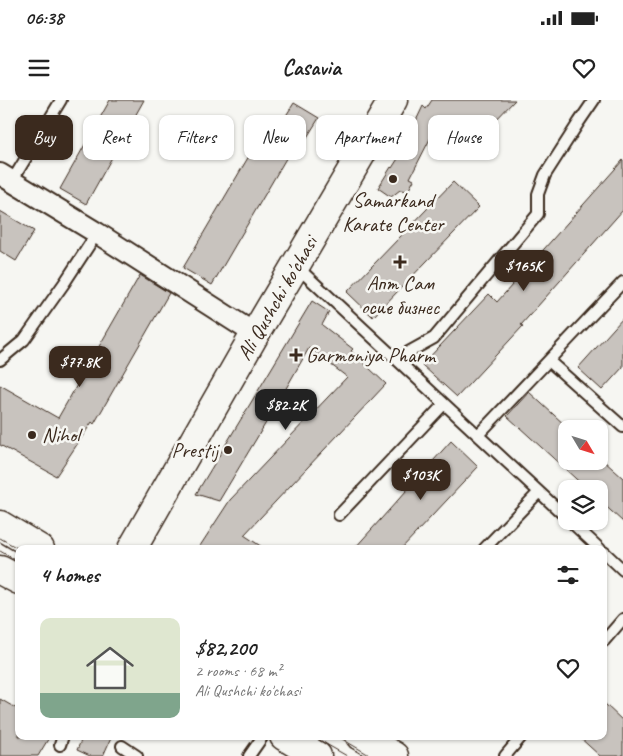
<!DOCTYPE html>
<html lang="en">
<head>
<meta charset="utf-8">
<style>
	:root { --surface:#fff; --page:#f2f2f2; --text:#222; --muted:#767676; --accent:#3b2a1e }
	body { margin:0; font-family:Caveat,sans-serif; background:var(--page); color:var(--text); height:100vh; display:flex; flex-direction:column; font-size:19px; white-space:nowrap }
	* { box-sizing:border-box; margin:0 }
	p { font-size:16px; color:var(--muted) }
	.icon { flex:none; width:28px; height:28px; fill:none; stroke:currentColor; stroke-width:2; stroke-linecap:round; stroke-linejoin:round }
	.map { position:relative; flex:1; overflow:hidden }
	.details { position:absolute; left:15px; top:445px; width:592px; height:195px; display:flex; flex-direction:column; background:var(--surface); border-radius:10px; box-shadow:0 1px 4px #0004 }
	.details>* { flex:none }
	.top-card { position:absolute; left:15px; top:15px; width:594px; height:45px; display:flex; gap:10px }
	.needle { width:32px; rotate:128deg }
	.tools { position:absolute; left:558px; top:320px; display:grid; gap:10px }
	.tools a { display:grid; place-items:center; width:50px; height:50px; border-radius:10px; background:var(--surface); box-shadow:0 1px 4px #0004; font-size:25px }
	.price { position:absolute; translate:-50% -42px; padding:0 11px; border-radius:10px; background:var(--accent); color:#fff; font-size:16px; line-height:32px; filter:drop-shadow(0 1px 2px #0008) }
	.price::after { content:''; position:absolute; left:50%; top:30px; width:15px; height:11px; margin-left:-8px; background:inherit; clip-path:polygon(0 0,100% 0,50% 100%) }
	.price.current { background:#222; color:#fff }
	ul { padding:0; list-style:none }
	li { display:flex; align-items:center; gap:15px; height:125px; padding:0 25px }
	li span { display:grid; place-items:center; flex:none; width:140px; height:100px; border-radius:10px; color:#555 }
	li>.icon { margin-inline-start:auto }
	span .icon { width:60px; height:60px; fill:#fffc; stroke-width:1 }
	li b { font-size:21px }
	h2 { display:flex; justify-content:space-between; align-items:center; height:60px; padding:0 25px; font-size:21px }
	.pill { padding:0 18px; border-radius:10px; background:var(--surface); box-shadow:0 1px 4px #0004; font-size:18px; line-height:45px }
	.pill.current { background:var(--accent); color:#fff }
	.status { display:flex; justify-content:space-between; align-items:center; height:35px; padding:0 25px; background:var(--surface); direction:ltr }
	.status svg { height:14px; fill:currentColor }
	header { display:flex; justify-content:space-between; align-items:center; height:65px; padding:0 25px; background:var(--surface); font-size:22px; font-weight:700 }
	.map>svg:first-child { display:block }
	.building { fill:#c8c3be; stroke:#3b2a1e }
	.lines { fill:none; stroke-linecap:round; stroke-linejoin:round }
	.service-casing { stroke:#3b2a1e; stroke-width:14 }
	.minor-casing { stroke:#3b2a1e; stroke-width:24 }
	.secondary-casing { stroke:#3b2a1e; stroke-width:31 }
	.service { stroke:#f6f6f2; stroke-width:10 }
	.minor { stroke:#f6f6f2; stroke-width:20 }
	.secondary { stroke:#f6f6f2; stroke-width:28 }
	.tram { stroke:#3b2a1e; stroke-width:1 }
	.poi-dot { fill:#3b2a1e; stroke:#f6f6f2; stroke-width:2 }
	.labels { text-anchor:middle; dominant-baseline:central; stroke-width:5; stroke-linejoin:round; paint-order:stroke }
	.poi-label { font-size:21px; fill:#3b2a1e; stroke:#f6f6f2 }
	.street-label { font-size:21px; fill:#3b2a1e; stroke:#f6f6f2 }
</style>
</head>
<body>
<div class="status"><b>06:38</b><svg viewBox="0 0 49 12"><path d="M0 12V9h3v3zM5 12V6h3v6zM10 12V3h3v9zM15 12V0h3v12zM26 1h20v11H26zM47 4h2v5h-2z"/></svg></div>
<header><svg class="icon" aria-label="menu" viewBox="0 0 24 24"><path d="M4 6h16M4 12h16M4 18h16"/></svg>Casavia<svg class="icon" aria-label="heart" viewBox="0 0 24 24"><path d="M12 20l-8-8c-3-5 5-10 8-4 3-6 11-1 8 4z"/></svg></header>
<div class="map">
<svg width="623" height="656" viewBox="0 0 623 656">
	<rect width="100%" height="100%" fill="#f6f6f2"/>
	<filter id="ink" filterUnits="userSpaceOnUse"><feTurbulence type="fractalNoise" baseFrequency=".02" numOctaves="2"/><feDisplacementMap in="SourceGraphic" scale="10" xChannelSelector="R" yChannelSelector="G"/><feConvolveMatrix kernelMatrix="1 2 1 2 8 2 1 2 1" color-interpolation-filters="sRGB"/></filter>
	<g filter="url(#ink)">
		<path class="building" d="M110,0H144L86,104L60,89Z
			M432,0H515L471,46L442,18L433,33L410,78L414,80L408,91L400,90L391,97L378,88L391,67L392,68L417,29L413,27L423,6L426,9Z
			M294,3L319,18L301,47L295,43L212,185L183,168L259,39L268,44Z
			M623,60V110L521,225L523,226L457,297L422,265L489,194L497,202Z
			M453,82L479,107L373,217L347,192Z
			M0,111L34,131L16,161L0,151Z
			M140,175L169,193L94,324L92,322L56,376L0,345V285L58,318Z
			M312,201L329,212L322,225L353,249L351,251L386,284L244,435L265,449H198L230,400L347,277L309,248L276,306L219,401L196,394Z
			M623,218V267L602,290L578,268Z
			M529,292L566,326V361H604L623,378V422L599,400V389H587L507,316Z
			M451,341L478,367L401,449H354Z
			M0,599L19,610V636H50L38,656H0Z
			M604,603L623,621V656H600L578,636H604Z
			M83,636H112L103,656H90L77,650Z"/>
		<g class="lines">
			<defs>
				<path id="service" d="M12,81L61,0
					M296,166L566,417
					M396,259L434,238L538,114V94L545,75L579,22L594,0
					M0,260L24,240L65,182L97,133
					M549,261L623,327
					M478,335L623,182
					M339,415L444,304
					M570,421L600,449
					M484,449L539,392
					M604,452L623,470
					M604,541L623,519
					M60,645L63,636
					M122,646L137,656
					M249,656L263,636
					M505,656L522,636"/>
				<path id="minor" d="M0,74L97,133L255,234"/>
				<path id="secondary" d="M0,425L40,449
					M132,449L255,234L393,0
					M0,470L19,480
					M284,636L317,656
					M360,636L394,656"/>
			</defs>
			<use href="#service" class="service-casing"/>
			<use href="#minor" class="minor-casing"/>
			<use href="#secondary" class="secondary-casing"/>
			<use href="#service" class="service"/>
			<use href="#minor" class="minor"/>
			<use href="#secondary" class="secondary"/>
			<path class="tram" d="M0,438L19,449
				M0,451L19,462
				M312,636L347,656
				M337,636L371,656"/>
		</g>
	</g>
	<g class="poi-dot">
		<circle cx="393" cy="79" r="5"/>
		<path d="M397.5 154.5h5v5h5v5h-5v5h-5v-5h-5v-5h5z"/>
		<path d="M293.5 247.5h5v5h5v5h-5v5h-5v-5h-5v-5h5z"/>
		<circle cx="32" cy="335" r="5"/>
		<circle cx="228" cy="350" r="5"/>
	</g>
	<g class="labels">
		<g class="poi-label">
			<text x="393" y="100">Samarkand<tspan x="393" dy="24">Karate Center</tspan></text>
			<text x="400" y="183">Апт Сам<tspan x="400" dy="24">осие бизнес</tspan></text>
			<text x="306" y="255" text-anchor="start">Garmoniya Pharm</text>
			<text x="42" y="335" text-anchor="start">Nihol</text>
			<text x="218" y="350" text-anchor="end">Prestij</text>
		</g>
		<g class="street-label">
			<text transform="translate(277 198) rotate(-60)">Ali Qushchi ko'chasi</text>
		</g>
	</g>
</svg>
<div class="tools">
<a><svg class="needle" viewBox="-14 -14 28 28"><path d="M0-13l5 13h-10z" fill="#e53935"/><path d="M0 13l5-13h-10z" fill="#767676"/></svg></a>
<a><svg class="icon" aria-label="layers" viewBox="0 0 24 24"><path d="M12 4l9 5-9 5-9-5zM3 14l9 5 9-5"/></svg></a>
</div>
<b class="price" style="left:524px;top:192px">$165K</b>
<b class="price" style="left:80px;top:288px">$77.8K</b>
<b class="price current" style="left:286px;top:331px">$82.2K</b>
<b class="price" style="left:421px;top:401px">$103K</b>
<div class="top-card">
<a class="pill current">Buy</a>
<a class="pill">Rent</a>
<a class="pill">Filters</a>
<a class="pill">New</a>
<a class="pill">Apartment</a>
<a class="pill">House</a>
</div>
<section class="details">
<h2>4 homes<svg class="icon" aria-label="filters" viewBox="0 0 24 24"><path d="M4 7h16M4 17h16"/><circle cx="9" cy="7" r="2"/><circle cx="15" cy="17" r="2"/></svg></h2>
<ul>
<li><span style="background:linear-gradient(#dfe7d0 75%,#7fa58c 0)"><svg class="icon" aria-label="home" viewBox="0 0 24 24"><path d="M3 11l9-7 9 7M6 9v11h12V9"/></svg></span><div><b>$82,200</b><p>2 rooms · 68 m²</p><p>Ali Qushchi ko'chasi</p></div><svg class="icon" aria-label="heart" viewBox="0 0 24 24"><path d="M12 20l-8-8c-3-5 5-10 8-4 3-6 11-1 8 4z"/></svg></li>
</ul>
</section>
</div>
</body>
</html>
